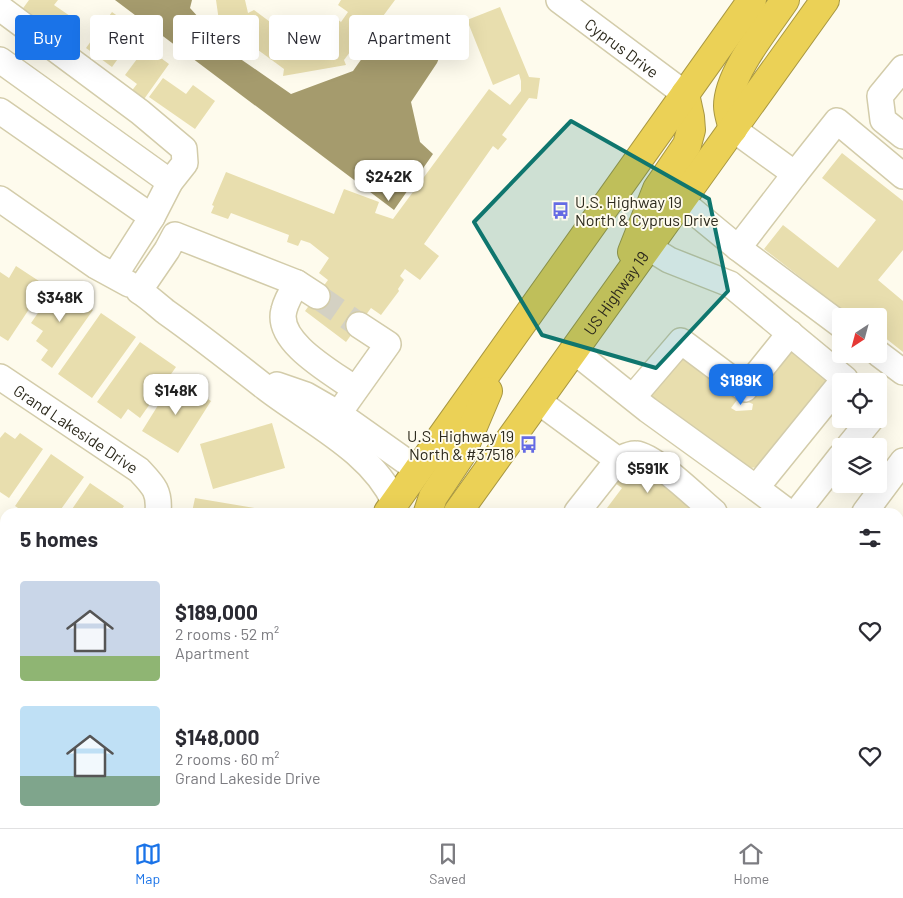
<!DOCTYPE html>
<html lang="en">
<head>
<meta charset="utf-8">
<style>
	:root { --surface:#fff; --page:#f7f7f7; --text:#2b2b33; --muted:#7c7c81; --line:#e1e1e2; --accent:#1a73e8 }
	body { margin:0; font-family:Barlow,sans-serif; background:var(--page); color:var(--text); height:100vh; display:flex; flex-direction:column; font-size:19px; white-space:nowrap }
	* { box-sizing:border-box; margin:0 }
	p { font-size:16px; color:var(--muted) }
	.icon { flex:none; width:28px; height:28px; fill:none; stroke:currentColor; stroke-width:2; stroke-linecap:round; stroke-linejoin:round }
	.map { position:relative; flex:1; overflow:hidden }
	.panel { position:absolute; left:0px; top:508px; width:904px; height:321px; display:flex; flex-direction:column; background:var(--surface); border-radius:15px 15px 0 0; box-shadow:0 5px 20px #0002 }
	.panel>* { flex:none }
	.top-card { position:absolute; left:15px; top:15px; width:500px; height:45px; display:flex; gap:10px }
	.needle { width:32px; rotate:216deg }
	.fabs { position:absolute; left:832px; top:308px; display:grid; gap:10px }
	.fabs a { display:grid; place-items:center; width:55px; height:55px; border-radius:5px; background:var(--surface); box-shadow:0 5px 20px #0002; font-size:25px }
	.price { position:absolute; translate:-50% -42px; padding:0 11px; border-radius:10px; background:#fff; color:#222; font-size:16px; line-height:32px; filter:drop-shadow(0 1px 2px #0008) }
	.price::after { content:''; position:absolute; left:50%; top:30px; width:15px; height:11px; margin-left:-8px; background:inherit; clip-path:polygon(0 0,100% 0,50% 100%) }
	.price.current { background:var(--accent); color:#fff }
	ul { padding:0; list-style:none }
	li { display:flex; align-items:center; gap:15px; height:125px; padding:0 20px }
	li span { display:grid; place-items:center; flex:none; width:140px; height:100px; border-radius:5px; color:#555 }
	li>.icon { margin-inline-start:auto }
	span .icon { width:60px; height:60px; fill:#fffc; stroke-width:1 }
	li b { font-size:21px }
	h2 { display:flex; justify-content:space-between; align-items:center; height:60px; padding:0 20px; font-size:21px }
	.pill { padding:0 18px; border-radius:5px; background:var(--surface); box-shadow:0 5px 20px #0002; font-size:18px; line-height:45px }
	.pill.current { background:var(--accent); color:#fff }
	.menu { display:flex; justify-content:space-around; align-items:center; height:70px; border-top:1px solid var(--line); background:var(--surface); font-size:14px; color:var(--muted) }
	.menu a { display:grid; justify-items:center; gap:2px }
	.menu .current { color:var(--accent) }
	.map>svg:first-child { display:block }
	.green { fill:#dcd6b7 }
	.water { fill:#a59b6d }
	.building { fill:#e8deae }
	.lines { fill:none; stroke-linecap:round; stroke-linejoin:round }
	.minor-tunnel { stroke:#d4d1c3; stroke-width:25; stroke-dasharray:25 12; stroke-linecap:butt }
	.minor-casing { stroke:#d3ccaa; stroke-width:28 }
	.highway-casing { stroke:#a89742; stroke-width:30 }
	.minor { stroke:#fff; stroke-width:25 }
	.highway { stroke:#ebd156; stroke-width:28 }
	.marked { fill:#0f766e; fill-opacity:0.2; stroke:#0f766e; stroke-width:4; stroke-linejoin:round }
	.labels { text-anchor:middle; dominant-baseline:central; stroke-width:4; stroke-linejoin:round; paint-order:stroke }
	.street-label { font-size:16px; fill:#2d2a1d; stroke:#fefbed }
	.poi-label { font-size:16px; fill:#2d2a1d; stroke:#fefbed; text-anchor:start }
</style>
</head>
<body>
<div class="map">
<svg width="903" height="828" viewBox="0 0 903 828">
	<rect width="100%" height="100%" fill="#fefbed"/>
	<path class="green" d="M600,824H680L684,828H601Z"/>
	<path class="water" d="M115,0H192L190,8L229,51L291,94L353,71L387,23L413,19L444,46L437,63L411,102L420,142L433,154L394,210Z
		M903,653V723L899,720V662Z"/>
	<path class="building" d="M29,0H58L54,5L73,18L59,38L21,11Z
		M216,0H245L248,13L254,10L293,39L291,45L307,43L308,47L314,45V36L326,34L337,19L341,22L348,12L338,5L341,0H395L363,43L359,40L344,60L346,65L283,76L284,69L227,27L220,28Z
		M500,7L529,77L540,78L537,99L529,98L502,135L507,139L498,150L493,146L424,244L439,256L420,280L405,269L400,276L404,280L398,289L399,291L381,315L371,308L346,342L305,311L328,280L319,273L329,258L310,243L301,240L298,246L287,242L289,235L231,213L228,219L211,213L214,206L212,205L226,172L334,214L344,189L379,202L375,213L393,219L489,89L510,105L521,91V81L519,74L493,85L467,20Z
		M112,12L138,31L112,67L86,48Z
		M146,47L169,64L142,102L130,93L137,84L125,75Z
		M163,78L186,94L193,85L215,101L195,129L149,97Z
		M842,153L903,201V250L878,280L903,301V352L879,333V316H858L852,312L848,314L764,249L783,225L838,268L876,220L822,178Z
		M16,266L45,285L8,341L0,336V272L9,278Z
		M58,284L93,310L52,368L41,360L48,350L36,341L43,331L31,323Z
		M101,313L136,337L92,398L58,374Z
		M140,342L176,367L140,418L128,409L121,419L97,402Z
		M795,344L832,375L760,467L739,469L646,395L679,354L737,400L731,408L736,411L752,410L753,404L748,402Z
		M175,378L211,401L178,453L142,431Z
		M272,423L285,468L213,489L200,444Z
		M5,432L15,439L20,433L43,449L9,498L0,492V438Z
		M51,454L84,477L59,512H24L15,506Z
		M631,461L683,493L704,512H604L622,488L615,483Z
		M90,483L124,506L120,512H70Z
		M195,498L272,511V512H192Z
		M903,522V592L899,589V527Z
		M2,589L5,591V642L0,639V592Z
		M899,614L903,617V628L899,634Z
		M899,742L903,746V803L899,799Z
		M5,803V824H62L66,826L64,828H0V811Z"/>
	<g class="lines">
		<path class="minor-tunnel" d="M317,296L359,325"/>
		<defs>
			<g id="minor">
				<path id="s1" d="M559,0L685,94"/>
				<path d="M0,8L140,112L184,149L185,163L170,182L152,217L115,275"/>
				<path d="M0,60L170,182"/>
				<path d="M903,68L880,96L883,120L903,136"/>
				<path d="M0,111L152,217"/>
				<path d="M733,129L795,174L738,248"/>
				<path d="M795,174L837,121L903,176"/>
				<path d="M0,199L96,266L129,284"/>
				<path d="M681,201L738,248L841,325"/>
				<path d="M648,247L669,260L730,284L845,379L843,381"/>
				<path d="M297,283L317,296"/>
				<path d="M574,351L648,410L756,488L841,383"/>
				<path d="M879,354L903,372"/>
				<path id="s2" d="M0,377L139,470C153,485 160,491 158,512"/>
				<path d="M277,385L306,395L339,414L418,470"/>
				<path d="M355,389C333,373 275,342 284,310C286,301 292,291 297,283L175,235L167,250L139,291C149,297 157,305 166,312C200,336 233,362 266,388C310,422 372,451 395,503"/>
				<path d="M633,397L681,341L745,389L790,333"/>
				<path d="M538,401L618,460L577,512"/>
				<path d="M346,403L388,344L359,325"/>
				<path d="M849,446L871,419"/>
				<path d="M618,460C623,458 630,453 636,454C655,456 697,498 714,512"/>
				<path d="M756,488L788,512"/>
				<path d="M797,512L841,456"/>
				<path d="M865,512L903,461"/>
				<path d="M0,746L5,739"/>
				<path d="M743,824L748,828"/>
				<path d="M868,824L872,828"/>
			</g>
			<g id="highway">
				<path d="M733,129C731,121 728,113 728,106C728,73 767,27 785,0"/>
				<path d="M632,252L657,189L687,145L691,130L690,117L685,94"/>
				<path d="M388,512L752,0"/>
				<path d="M428,512L433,497L461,455L488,391"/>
				<path id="s3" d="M458,512L825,0"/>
				<path d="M165,828L168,824"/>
				<path d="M192,828L194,824"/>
				<path d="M232,828L235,824"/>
			</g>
		</defs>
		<use href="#minor" class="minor-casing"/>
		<use href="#highway" class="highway-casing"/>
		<use href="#minor" class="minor"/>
		<use href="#highway" class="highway"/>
	</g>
	<path class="marked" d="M571,121L709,199L728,291L656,368L542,335L474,222Z"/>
	<defs>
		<symbol id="bus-bare" viewBox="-9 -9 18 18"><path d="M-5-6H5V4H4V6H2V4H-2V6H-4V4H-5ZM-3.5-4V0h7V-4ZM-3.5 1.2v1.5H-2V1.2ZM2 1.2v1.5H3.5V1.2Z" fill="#656be4" stroke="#fefbed" stroke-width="2.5" paint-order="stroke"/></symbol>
	</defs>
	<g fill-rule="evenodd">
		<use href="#bus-bare" x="548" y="198" width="25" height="25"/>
		<use href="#bus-bare" x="516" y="432" width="25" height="25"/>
	</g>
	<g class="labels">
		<g class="street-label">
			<text stroke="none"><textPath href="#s1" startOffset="79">Cyprus Drive</textPath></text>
			<text stroke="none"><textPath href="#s3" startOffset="270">US Highway 19</textPath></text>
			<text stroke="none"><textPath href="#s2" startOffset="92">Grand Lakeside Drive</textPath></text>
		</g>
		<g class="poi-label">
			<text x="575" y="201">U.S. Highway 19<tspan x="575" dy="18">North &amp; Cyprus Drive</tspan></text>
			<text x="514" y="435" text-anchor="end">U.S. Highway 19<tspan x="514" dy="18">North &amp; #37518</tspan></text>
		</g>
	</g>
</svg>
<div class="fabs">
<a><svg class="needle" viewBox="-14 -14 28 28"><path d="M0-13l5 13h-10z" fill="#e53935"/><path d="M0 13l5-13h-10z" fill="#7c7c81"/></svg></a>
<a><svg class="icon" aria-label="locate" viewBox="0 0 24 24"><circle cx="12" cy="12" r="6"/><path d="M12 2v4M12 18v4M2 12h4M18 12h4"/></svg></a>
<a><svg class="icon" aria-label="layers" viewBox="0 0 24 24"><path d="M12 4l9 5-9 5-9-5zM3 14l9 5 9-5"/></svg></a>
</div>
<b class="price" style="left:389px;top:202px">$242K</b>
<b class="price" style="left:60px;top:323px">$348K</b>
<b class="price current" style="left:741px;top:406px">$189K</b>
<b class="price" style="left:176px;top:416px">$148K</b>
<b class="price" style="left:648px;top:494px">$591K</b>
<div class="top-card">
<a class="pill current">Buy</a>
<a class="pill">Rent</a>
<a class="pill">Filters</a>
<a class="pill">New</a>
<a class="pill">Apartment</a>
</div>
<section class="panel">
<h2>5 homes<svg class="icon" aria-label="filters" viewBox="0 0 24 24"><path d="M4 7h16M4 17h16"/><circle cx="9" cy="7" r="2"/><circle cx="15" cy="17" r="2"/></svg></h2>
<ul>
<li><span style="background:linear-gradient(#c9d6e8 75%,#8fb573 0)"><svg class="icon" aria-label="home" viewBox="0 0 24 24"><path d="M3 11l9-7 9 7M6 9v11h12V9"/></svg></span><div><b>$189,000</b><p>2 rooms · 52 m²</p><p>Apartment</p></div><svg class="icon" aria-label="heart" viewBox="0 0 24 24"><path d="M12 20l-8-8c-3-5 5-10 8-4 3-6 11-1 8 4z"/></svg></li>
<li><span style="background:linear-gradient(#bfe0f5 70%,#7fa58c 0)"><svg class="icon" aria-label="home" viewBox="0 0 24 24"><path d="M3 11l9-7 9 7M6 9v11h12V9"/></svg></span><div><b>$148,000</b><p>2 rooms · 60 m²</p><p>Grand Lakeside Drive</p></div><svg class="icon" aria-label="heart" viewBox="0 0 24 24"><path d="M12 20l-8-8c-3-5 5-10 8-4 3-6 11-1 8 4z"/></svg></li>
</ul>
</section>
</div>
<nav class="menu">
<a class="current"><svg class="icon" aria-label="map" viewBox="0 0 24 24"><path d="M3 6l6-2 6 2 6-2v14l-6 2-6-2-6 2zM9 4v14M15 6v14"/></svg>Map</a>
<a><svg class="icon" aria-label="saved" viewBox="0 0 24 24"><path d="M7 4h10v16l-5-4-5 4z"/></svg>Saved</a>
<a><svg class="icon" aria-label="home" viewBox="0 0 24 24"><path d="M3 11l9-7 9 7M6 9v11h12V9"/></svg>Home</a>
</nav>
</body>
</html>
